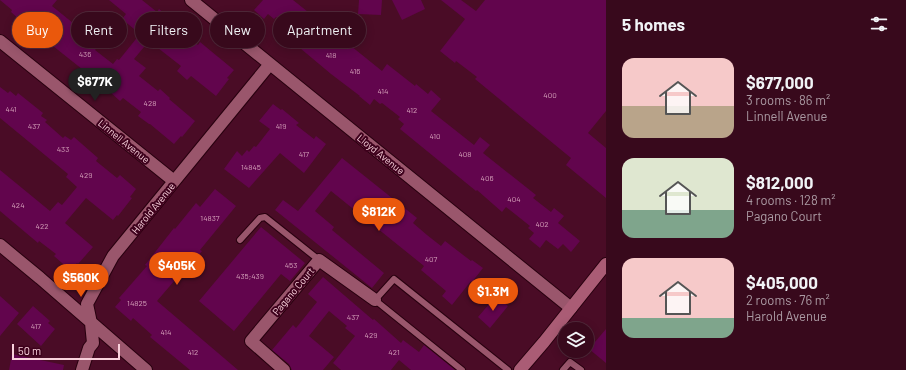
<!DOCTYPE html>
<html lang="en">
<head>
<meta charset="utf-8">
<style>
	:root { --surface:#38091c; --page:#3f1225; --text:#f1f3f6; --muted:#ab9aa3; --line:#522a3b; --accent:#ea580c }
	body { margin:0; font-family:Barlow,sans-serif; background:var(--page); color:var(--text); height:100vh; display:flex; flex-direction:column; font-size:15px; white-space:nowrap }
	* { box-sizing:border-box; margin:0 }
	p { font-size:13px; color:var(--muted) }
	.icon { flex:none; width:22px; height:22px; fill:none; stroke:currentColor; stroke-width:2; stroke-linecap:round; stroke-linejoin:round }
	.map { position:relative; flex:1; overflow:hidden }
	.sheet { display:flex; flex-direction:column; background:var(--surface); width:300px }
	.sheet>* { flex:none }
	.guide { position:absolute; left:12px; top:12px; width:380px; height:36px; display:flex; gap:8px }
	.fabs { position:absolute; left:558px; top:322px; display:grid; gap:8px }
	.fabs a { display:grid; place-items:center; width:36px; height:36px; border-radius:50%; background:var(--surface); box-shadow:0 2px 10px #0003,0 0 0 1px var(--line); font-size:20px }
	.scale { position:absolute; left:12px; bottom:10px; width:108px; box-sizing:border-box; padding-left:4px; border:2px solid #f9d1dc; border-top:0; font-size:11px; line-height:14px; white-space:nowrap; color:#f9d1dc; -webkit-text-stroke:3px #3e011c; paint-order:stroke }
	.price { position:absolute; translate:-50% -34px; padding:0 9px; border-radius:14px; background:var(--accent); color:#fff; font-size:13px; line-height:26px; filter:drop-shadow(0 1px 2px #0008) }
	.price::after { content:''; position:absolute; left:50%; top:24px; width:12px; height:9px; margin-left:-6px; background:inherit; clip-path:polygon(0 0,100% 0,50% 100%) }
	.price.selected { background:#222; color:#fff }
	ul { padding:0; list-style:none }
	li { display:flex; align-items:center; gap:12px; height:100px; padding:0 16px }
	li span { display:grid; place-items:center; flex:none; width:112px; height:80px; border-radius:12px; color:#555 }
	li>.icon { margin-inline-start:auto }
	span .icon { width:48px; height:48px; fill:#fffc; stroke-width:1 }
	li b { font-size:17px }
	h2 { display:flex; justify-content:space-between; align-items:center; height:48px; padding:0 16px; font-size:17px }
	.pill { padding:0 14px; border-radius:18px; background:var(--surface); box-shadow:0 2px 10px #0003,0 0 0 1px var(--line); font-size:14px; line-height:36px }
	.pill.selected { background:var(--accent); color:#fff }
	main { display:flex; flex:1; min-height:0 }
	.map>svg:first-child { display:block }
	.building { fill:#62054d }
	.lines { fill:none; stroke-linecap:round; stroke-linejoin:round }
	.lane-casing { stroke:#28000f; stroke-width:8 }
	.street-casing { stroke:#28000f; stroke-width:14 }
	.secondary-casing { stroke:#28000f; stroke-width:14 }
	.lane { stroke:#9a566c; stroke-width:6 }
	.street { stroke:#9a566c; stroke-width:12 }
	.secondary { stroke:#aa5c75; stroke-width:12 }
	.labels { text-anchor:middle; dominant-baseline:central; stroke-width:4; stroke-linejoin:round; paint-order:stroke }
	.number-label { font-size:8px; fill:#d39eb8 }
	.street-label { font-size:10px; fill:#f9d1dc; stroke:#3e011c }
</style>
</head>
<body>
<main>
<div class="map">
<svg width="606" height="370" viewBox="0 0 606 370">
	<rect width="100%" height="100%" fill="#4a0c26"/>
	<path class="building" d="M0,0H57L52,6L89,36L91,34L101,42L95,50L113,64L117,59L119,60L140,34L122,19L126,14L109,0H142L157,12L159,9L170,18L168,21L173,26L172,27L190,42L192,40L198,45L200,42L234,70L227,78L229,79L216,96L191,76L187,80L177,71L181,66L149,41L134,59L146,68L139,76L158,91L160,89L170,98L169,99L195,121L182,137L181,136L174,144L150,124H149L138,116L141,112L123,98L120,101L110,92L112,90L94,75L92,77L53,46L55,44L49,39L51,36L31,20L30,23L23,18L21,21L11,12L12,10Z
		M263,0H293L342,39L344,37L352,44L351,46L382,71L387,64L415,86L416,84L428,94L431,90L441,99L431,111L474,145L480,137L490,145L483,153L536,195L533,198L551,212L554,208L564,216L558,223L580,241L571,252L563,244L558,249L546,240L540,248L529,239L534,233L528,228L530,226L506,207L502,212L477,190L476,191L400,129L404,124L398,119L400,117L382,103L380,104L374,99L370,105L359,96H360L331,74L294,43L298,38L292,33L294,32L276,17L274,19L268,14L264,19L254,10Z
		M359,0H382L381,15L358,14Z
		M392,0H421L425,9L402,20Z
		M441,0H461L476,11L485,0H606V111L588,133L606,148V198L566,165L571,158L475,79L477,77L456,61L455,63L440,51L465,19Z
		M0,87L8,93L10,91L16,96L18,93L43,113L41,116L47,120L45,122L63,138L65,136L71,140L74,137L98,158L96,161L117,178L120,175L136,189L130,197L132,198L118,216L117,215L113,220L86,198L65,223L93,247L78,264L77,263L70,270L54,256L56,254L39,241L38,243L0,211V170L50,211L58,202L62,205L77,187L66,177L68,174L0,118Z
		M273,104L281,110L282,109L299,123L296,125L314,139L316,136L326,144L304,173L280,153L249,188L224,169L237,151L242,156L247,150L249,152L254,146L256,147L270,129L259,121Z
		M342,158L417,218L413,223L427,235L441,246L445,241L471,261L472,260L483,268L472,282L471,281L452,305L442,296L446,291L421,270L424,266L331,191L315,211L334,227L332,230L384,273L372,288L275,210L283,200L298,211Z
		M215,189L236,206L200,250L202,251L194,261L193,259L157,301L238,370H190L150,337L152,335L133,318L131,321L115,307L121,300L119,298L147,266L145,265L174,228L175,229L196,203L200,207Z
		M261,227L305,263L290,281L281,274L234,331L199,301Z
		M323,277L373,320L374,319L401,343L403,340L419,352L424,345L455,370H411L399,360L391,370H341L333,363L355,336L345,328L347,326L329,311L309,336L334,357L323,370H292L289,364L272,350L293,325L296,328L317,302L308,294Z
		M0,296L19,313L0,336Z
		M496,296L508,306L490,328L478,317Z
		M33,306L50,321L48,323L55,329L41,346L17,324Z
		M606,329V363L589,349Z
		M12,354L64,365L63,370H9Z"/>
	<g class="lines">
		<defs>
			<path id="lane" d="M240,240L260,218L265,217L319,260
				M462,370L375,300L394,279L508,370
				M563,370L570,362L581,370"/>
			<path id="street" d="M191,0L571,308
				M0,41L174,181
				M0,245L40,278L146,370
				M82,370L89,348L93,343L91,323L87,304L113,256L270,64
				M284,370L251,341L319,260L375,300"/>
			<path id="secondary" d="M520,370L544,342L606,264"/>
		</defs>
		<use href="#lane" class="lane-casing"/>
		<use href="#street" class="street-casing"/>
		<use href="#secondary" class="secondary-casing"/>
		<use href="#lane" class="lane"/>
		<use href="#street" class="street"/>
		<use href="#secondary" class="secondary"/>
	</g>
	<g class="labels">
		<g class="number-label">
			<text x="85" y="54">436</text>
			<text x="331" y="55">418</text>
			<text x="355" y="71">416</text>
			<text x="383" y="91">414</text>
			<text x="550" y="95">400</text>
			<text x="150" y="103">428</text>
			<text x="11" y="109">441</text>
			<text x="412" y="110">412</text>
			<text x="34" y="126">437</text>
			<text x="281" y="126">419</text>
			<text x="435" y="136">410</text>
			<text x="63" y="149">433</text>
			<text x="304" y="154">417</text>
			<text x="465" y="154">408</text>
			<text x="251" y="167">14845</text>
			<text x="86" y="175">429</text>
			<text x="487" y="178">406</text>
			<text x="514" y="199">404</text>
			<text x="18" y="205">424</text>
			<text x="210" y="218">14837</text>
			<text x="542" y="224">402</text>
			<text x="42" y="226">422</text>
			<text x="431" y="259">407</text>
			<text x="291" y="265">453</text>
			<text x="250" y="276">435;439</text>
			<text x="137" y="303">14825</text>
			<text x="353" y="317">437</text>
			<text x="36" y="326">417</text>
			<text x="166" y="332">414</text>
			<text x="371" y="335">429</text>
			<text x="193" y="352">412</text>
			<text x="394" y="352">421</text>
		</g>
		<g class="street-label">
			<text transform="translate(124 141) rotate(39)">Linnell Avenue</text>
			<text transform="translate(381 154) rotate(39)">Lloyd Avenue</text>
			<text transform="translate(153 208) rotate(-51)">Harold Avenue</text>
			<text transform="translate(293 291) rotate(-50)">Pagano Court</text>
		</g>
	</g>
</svg>
<div class="fabs">
<a><svg class="icon" aria-label="layers" viewBox="0 0 24 24"><path d="M12 4l9 5-9 5-9-5zM3 14l9 5 9-5"/></svg></a>
</div>
<div class="scale">50 m</div>
<b class="price selected" style="left:95px;top:102px">$677K</b>
<b class="price" style="left:379px;top:232px">$812K</b>
<b class="price" style="left:177px;top:286px">$405K</b>
<b class="price" style="left:81px;top:298px">$560K</b>
<b class="price" style="left:493px;top:312px">$1.3M</b>
<div class="guide">
<a class="pill selected">Buy</a>
<a class="pill">Rent</a>
<a class="pill">Filters</a>
<a class="pill">New</a>
<a class="pill">Apartment</a>
</div>
</div>
<section class="sheet">
<h2>5 homes<svg class="icon" aria-label="filters" viewBox="0 0 24 24"><path d="M4 7h16M4 17h16"/><circle cx="9" cy="7" r="2"/><circle cx="15" cy="17" r="2"/></svg></h2>
<ul>
<li><span style="background:linear-gradient(#f6c9c9 60%,#b9a48a 0)"><svg class="icon" aria-label="home" viewBox="0 0 24 24"><path d="M3 11l9-7 9 7M6 9v11h12V9"/></svg></span><div><b>$677,000</b><p>3 rooms · 86 m²</p><p>Linnell Avenue</p></div></li>
<li><span style="background:linear-gradient(#dfe7d0 65%,#7fa58c 0)"><svg class="icon" aria-label="home" viewBox="0 0 24 24"><path d="M3 11l9-7 9 7M6 9v11h12V9"/></svg></span><div><b>$812,000</b><p>4 rooms · 128 m²</p><p>Pagano Court</p></div></li>
<li><span style="background:linear-gradient(#f6c9c9 75%,#7fa58c 0)"><svg class="icon" aria-label="home" viewBox="0 0 24 24"><path d="M3 11l9-7 9 7M6 9v11h12V9"/></svg></span><div><b>$405,000</b><p>2 rooms · 76 m²</p><p>Harold Avenue</p></div></li>
</ul>
</section>
</main>
</body>
</html>
